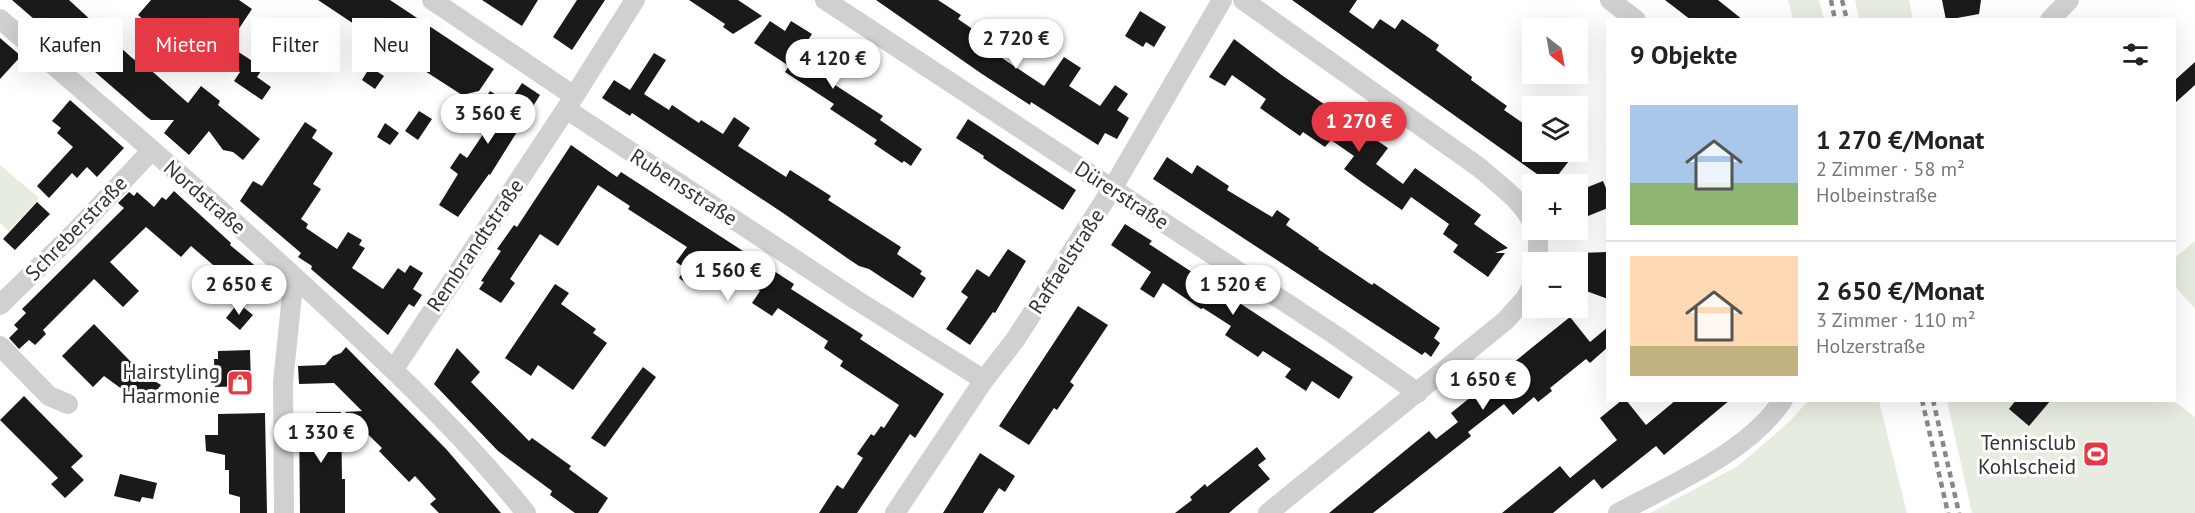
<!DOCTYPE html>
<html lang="de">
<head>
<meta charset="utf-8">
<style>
	:root { --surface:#fff; --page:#f2f2f2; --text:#222; --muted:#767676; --line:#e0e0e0; --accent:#e63946 }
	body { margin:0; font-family:"PT Sans",sans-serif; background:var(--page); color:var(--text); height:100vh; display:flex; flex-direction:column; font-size:22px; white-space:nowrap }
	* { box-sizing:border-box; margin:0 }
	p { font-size:20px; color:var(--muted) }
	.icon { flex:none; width:33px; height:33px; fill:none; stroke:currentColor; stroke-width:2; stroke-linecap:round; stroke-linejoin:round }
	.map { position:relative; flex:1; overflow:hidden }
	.side { position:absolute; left:1606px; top:18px; width:570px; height:384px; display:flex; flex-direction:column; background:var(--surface); border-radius:0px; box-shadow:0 6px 24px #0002 }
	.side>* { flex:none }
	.hud { position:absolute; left:18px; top:18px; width:570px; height:54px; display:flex; gap:12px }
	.needle { width:39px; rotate:149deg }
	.controls { position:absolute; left:1522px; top:18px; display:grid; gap:12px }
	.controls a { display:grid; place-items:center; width:66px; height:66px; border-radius:0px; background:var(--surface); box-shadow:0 6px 24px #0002; font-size:30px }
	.price { position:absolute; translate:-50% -51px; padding:0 14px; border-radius:21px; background:#fff; color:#222; font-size:20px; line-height:39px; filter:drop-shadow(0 2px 3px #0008) }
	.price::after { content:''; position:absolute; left:50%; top:36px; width:18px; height:14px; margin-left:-9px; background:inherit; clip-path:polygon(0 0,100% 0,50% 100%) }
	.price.selected { background:var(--accent); color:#fff }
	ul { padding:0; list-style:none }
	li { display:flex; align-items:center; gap:18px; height:150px; padding:0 24px }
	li+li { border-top:2px solid var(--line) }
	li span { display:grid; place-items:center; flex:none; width:168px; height:120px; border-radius:0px; color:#555 }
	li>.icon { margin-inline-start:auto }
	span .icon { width:72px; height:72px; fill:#fffc; stroke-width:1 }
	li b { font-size:26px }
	h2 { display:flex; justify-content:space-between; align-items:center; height:72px; padding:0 24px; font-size:26px }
	.pill { padding:0 21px; border-radius:0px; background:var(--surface); box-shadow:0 6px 24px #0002; font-size:21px; line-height:54px }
	.pill.selected { background:var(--accent); color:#fff }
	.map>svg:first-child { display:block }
	.green { fill:#e6ecdf }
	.building { fill:#1a1a1a }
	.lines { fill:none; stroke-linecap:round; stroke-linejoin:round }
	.street { stroke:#d0d0d0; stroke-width:20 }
	.rail { stroke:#888; stroke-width:4.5; stroke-dasharray:6 4.5; stroke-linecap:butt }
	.labels { text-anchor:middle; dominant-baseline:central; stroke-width:6; stroke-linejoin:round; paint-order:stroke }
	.street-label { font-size:21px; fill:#333; stroke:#fff }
	.poi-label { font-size:21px; fill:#333; stroke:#fff; text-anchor:end }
</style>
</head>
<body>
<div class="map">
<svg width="2195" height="513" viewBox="0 0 2195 513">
	<rect width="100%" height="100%" fill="#fff"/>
	<path class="green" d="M1788,0H1819L1824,19H1793Z
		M1855,0H1909L1913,19H1859Z
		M0,165L39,198L9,231L0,223Z
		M2195,241V309L2175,286V258Z
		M1809,400L1879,401L1907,513H1650L1738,466L1790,421Z
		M1947,401H2174L2195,417V513H1972Z"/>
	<path class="building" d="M12,0H69L131,57L141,65H145L188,103L201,86L220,101L218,105L260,139L243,160L233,152L223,150L209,131L189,155L164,133L174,120H151L147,117Z
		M151,0H239L252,9L228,45L263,68L257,77L271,87L262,100L234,81L240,72L175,28L166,39L138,15Z
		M318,0H390L494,69L479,91L462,95L414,64L419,57L388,37L384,44Z
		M482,0H538L522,26Z
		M577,0H605L572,50L553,37Z
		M689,0H738L762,16L733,34L723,27L725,24Z
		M876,0H938L961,15L958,19L984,37L991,26L1004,35L993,52L1044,86L1064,57L1081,68L1069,86L1100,106L1115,85L1128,94L1117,110L1129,118L1117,139L1105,133L1098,145L1031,102L1030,105L982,74Z
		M1292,0H1357L1349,12L1373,29L1380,19L1395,29L1402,19L1439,45L1436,50L1472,77L1471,80L1507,106L1504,110L1533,130V152H1576L1551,184Z
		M1665,0H1718L1743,20H1691Z
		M1942,0H1981L1979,14L1946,20Z
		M1140,11L1166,27L1154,47L1146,42L1143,47L1125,36Z
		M770,21L785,31L791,21L812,34L799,54L835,78L832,83L883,116L880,120L922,149L911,166L904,161L902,163L874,144L877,140L830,109L834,104L785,72L789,66L754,43Z
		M293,23L313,37L305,50L284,36Z
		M0,38L21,56L0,79Z
		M1234,39L1283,76L1388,148L1376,164L1403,184L1415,168L1481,215L1474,224L1508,248L1495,253H1505L1488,277L1453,252L1458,245L1443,234L1449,224L1411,197L1402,210L1363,183L1344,169L1354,156L1331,140L1325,147L1303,132L1300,136L1260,108L1266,99L1232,75L1225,86L1209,77Z
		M654,53L666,60L644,94L669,110L672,105L699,123L701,120L723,134L734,117L750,128L738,146L786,177L790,170L831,196L828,200L901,247L897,254L922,271L920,274L926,278L913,298L869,269L859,266L847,258L783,213L632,113L630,116L602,98L614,80L630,90Z
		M2195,62V85L2175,103V80Z
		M370,67L384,76L375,89L362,80Z
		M522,83L540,95L490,175L489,174L458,217L439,205L458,174L450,168L460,153L467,158L488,127L473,117L490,91L509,103Z
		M70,100L124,148L97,177L87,167L77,178L72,173L49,198L37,186L73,147L57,133L61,128L52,121Z
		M419,111L432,119L418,140L405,131Z
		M968,119L1076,190L1063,210L998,168L983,158L984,156L956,138Z
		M305,122L317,130L312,138L333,153L313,184L321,189L301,219L308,224L306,228L337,249L348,232L362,240L359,245L365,248L352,268L383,289L398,268L405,273L410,265L423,273L413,289L422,295L414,307L409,304L388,335L311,269L312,266L298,257L301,253L240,201L253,181L262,186Z
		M385,123L399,133L390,145L377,137Z
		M571,145L617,177L621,172L794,284L791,289L863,335L860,339L944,394L915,438L910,434L857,513H819L837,485L843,489L863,458L857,454L871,434L874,436L881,426L884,428L899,405L840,366L843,361L824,348L828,341L778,308L772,316L752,303L760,291L710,260L691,287L679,278L685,268L676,262L687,247L628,209L630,206L598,185L558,246L540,234L510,279L515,283L501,303L479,289L484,282L481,281L501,251L497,249L514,225L517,227Z
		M1167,157L1192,174L1197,165L1229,186L1227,190L1272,217L1277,210L1290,219L1286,225L1319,248L1318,249L1372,285L1374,283L1440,328L1434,338L1440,343L1431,357L1425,352L1422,355L1153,179Z
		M1603,181L1608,193V208L1578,220V191Z
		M174,191L231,243L230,245L259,269L258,271L263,275L247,294L191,246L181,257L146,227L110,262L139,291L123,307L94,279L43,330L46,334L35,345L29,340L19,349L9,338L18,329L14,325L26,313L22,309L124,208L118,203L129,192L134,196L137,192L154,207L162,197L166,200Z
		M37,202L50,214L15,250L3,239Z
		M1125,224L1152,241L1149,244L1353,377L1339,399L1312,381L1306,391L1285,377L1291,369L1263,351L1258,357L1225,335L1231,326L1203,308L1201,309L1163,283L1154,298L1140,289L1151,272L1111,245Z
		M1008,249L1026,261L995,313L993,312L970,345L946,329L968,297L961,292L977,269L989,277Z
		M1608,252V299L1578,288V253Z
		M555,284L569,293L561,304L596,329L593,333L607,343L573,390L538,365L531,376L505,358Z
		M238,303L253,315L240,330L226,318Z
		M1078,306L1108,325L1070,382L1074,385L1057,410L1054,408L1029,445L999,426Z
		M1570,317L1590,342L1608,327V347L1590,363L1586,359L1550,388L1552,391L1538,402L1534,397L1513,415L1504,404L1468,432L1471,436L1373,513H1329L1429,431L1436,439L1458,422L1451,413Z
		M94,324L131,362L155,378L153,380L161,385L145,406L104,376L93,387L62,356Z
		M346,347L447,450L501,513H439L430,504L436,499L415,476L409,482L379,451L382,448L345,412L362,411L334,383L299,384L298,366L325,365L333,356L341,353Z
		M457,348L480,372L471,382L529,441L532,438L571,466L569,469L608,498L598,513H575L550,495L552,491L498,451L434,384Z
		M250,350L251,386L215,387L214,359H218V351Z
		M643,367L656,377L605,447L591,438Z
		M24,396L83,456L71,467L84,480L65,498L51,484L58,478L0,420Z
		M1622,400H1626L1646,425L1676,400H1730L1664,455L1656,446L1602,489L1594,479L1553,513H1502L1560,466L1570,478L1617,440L1600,418Z
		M2016,400H2051L2029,426L2009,409Z
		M316,412H341L342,479H345V513H300L299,415H316Z
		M265,413L267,513H240V497L229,494V470H225V455L206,451L205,435H218V414Z
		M1257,447L1266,459L1258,465L1270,479L1237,506L1229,513H1175L1192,500L1190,497L1205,484L1207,487Z
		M980,453L1015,476L1005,492L999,488L983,513H943Z
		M120,474L157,483L153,499L142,497L140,502L114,496Z"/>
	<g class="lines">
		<path class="street" d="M432,0L574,96
			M825,0L1335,335L1418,393
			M1243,0L1480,168C1499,185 1523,201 1533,224
			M1610,0L1636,20
			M0,19C116,119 233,218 344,323C408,383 471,444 526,513
			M2050,20L2069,0
			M566,109L858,301L984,380
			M1535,230L1538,237V262
			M0,305L74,233L152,150
			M0,346L49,396L68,404
			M394,369L566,109L635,0
			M284,513L283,382L294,276
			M895,513L984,380L1015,340L1112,189L1222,0
			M1268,513L1505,321L1525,299L1533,285
			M1618,513C1672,484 1749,452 1783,400"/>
		<path class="rail" d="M1831,0L1835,20
			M1842,0L1847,20
			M1922,400L1948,513
			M1933,400L1959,513"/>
	</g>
	<defs>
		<symbol id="shop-square" viewBox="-11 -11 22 22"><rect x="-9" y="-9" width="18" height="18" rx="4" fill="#e63946" stroke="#fff"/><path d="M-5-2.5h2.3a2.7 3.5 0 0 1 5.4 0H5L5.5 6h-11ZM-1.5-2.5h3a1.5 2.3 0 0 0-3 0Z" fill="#fff"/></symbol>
		<symbol id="stadium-square" viewBox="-11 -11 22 22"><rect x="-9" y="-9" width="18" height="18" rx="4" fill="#e63946" stroke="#fff"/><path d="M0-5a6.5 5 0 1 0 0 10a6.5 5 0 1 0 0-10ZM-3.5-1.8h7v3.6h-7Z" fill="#fff"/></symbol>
	</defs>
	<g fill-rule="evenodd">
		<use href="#shop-square" x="225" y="368" width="30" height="30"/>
		<use href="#stadium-square" x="2081" y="439" width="30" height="30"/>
	</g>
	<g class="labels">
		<g class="street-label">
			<text transform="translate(684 187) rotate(33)">Rubensstraße</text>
			<text transform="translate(1122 195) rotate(33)">Dürerstraße</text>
			<text transform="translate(205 197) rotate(41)">Nordstraße</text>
			<text transform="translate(76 228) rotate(-46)">Schreberstraße</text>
			<text transform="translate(475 245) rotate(-56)">Rembrandtstraße</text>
			<text transform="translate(1066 261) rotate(-57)">Raffaelstraße</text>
		</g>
		<g class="poi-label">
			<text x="220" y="371">Hairstyling<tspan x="220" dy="24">Haarmonie</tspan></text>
			<text x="2076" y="442">Tennisclub<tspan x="2076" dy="24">Kohlscheid</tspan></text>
		</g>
	</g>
</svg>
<div class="controls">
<a><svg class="needle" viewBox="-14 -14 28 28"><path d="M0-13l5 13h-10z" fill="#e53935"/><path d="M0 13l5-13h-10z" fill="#767676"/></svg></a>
<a><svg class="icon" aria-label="layers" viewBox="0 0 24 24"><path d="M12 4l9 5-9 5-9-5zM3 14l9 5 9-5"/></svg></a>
<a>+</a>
<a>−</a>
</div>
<b class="price" style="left:1016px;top:70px">2 720 €</b>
<b class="price" style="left:833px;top:90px">4 120 €</b>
<b class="price" style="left:488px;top:145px">3 560 €</b>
<b class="price selected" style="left:1359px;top:153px">1 270 €</b>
<b class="price" style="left:728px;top:302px">1 560 €</b>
<b class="price" style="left:239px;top:316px">2 650 €</b>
<b class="price" style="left:1233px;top:316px">1 520 €</b>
<b class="price" style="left:1483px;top:411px">1 650 €</b>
<b class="price" style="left:321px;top:464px">1 330 €</b>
<div class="hud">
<a class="pill">Kaufen</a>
<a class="pill selected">Mieten</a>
<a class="pill">Filter</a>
<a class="pill">Neu</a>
</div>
<section class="side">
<h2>9 Objekte<svg class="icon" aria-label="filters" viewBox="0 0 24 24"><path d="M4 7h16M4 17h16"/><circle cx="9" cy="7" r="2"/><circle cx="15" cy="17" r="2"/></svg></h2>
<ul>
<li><span style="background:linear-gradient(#a9c7e8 65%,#8fb573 0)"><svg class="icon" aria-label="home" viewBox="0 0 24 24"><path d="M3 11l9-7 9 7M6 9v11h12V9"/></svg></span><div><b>1 270 €/Monat</b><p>2 Zimmer · 58 m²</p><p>Holbeinstraße</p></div></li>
<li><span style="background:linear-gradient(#ffd9b3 75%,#c2b280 0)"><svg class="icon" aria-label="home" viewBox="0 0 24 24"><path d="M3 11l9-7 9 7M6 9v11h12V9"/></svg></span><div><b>2 650 €/Monat</b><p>3 Zimmer · 110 m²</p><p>Holzerstraße</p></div></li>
</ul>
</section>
</div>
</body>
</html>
